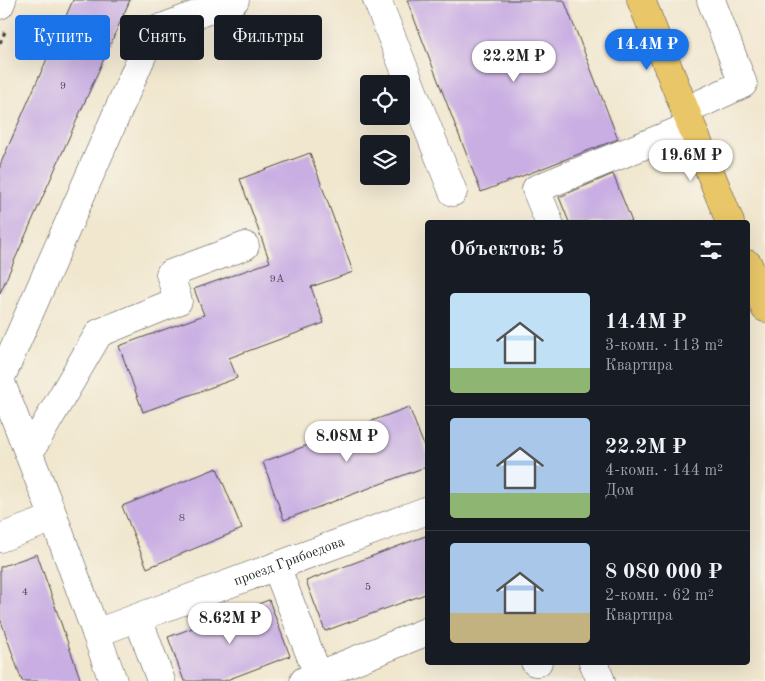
<!DOCTYPE html>
<html lang="ru">
<head>
<meta charset="utf-8">
<style>
	:root { --surface:#171b24; --page:#20242c; --text:#f1f3f6; --muted:#9ea1a6; --line:#363941; --accent:#1a73e8 }
	body { margin:0; font-family:"Old Standard TT",serif; background:var(--page); color:var(--text); height:100vh; display:flex; flex-direction:column; font-size:19px; white-space:nowrap }
	* { box-sizing:border-box; margin:0 }
	p { font-size:16px; color:var(--muted) }
	.icon { flex:none; width:28px; height:28px; fill:none; stroke:currentColor; stroke-width:2; stroke-linecap:round; stroke-linejoin:round }
	.map { position:relative; flex:1; overflow:hidden }
	.details { position:absolute; left:425px; top:220px; width:325px; height:445px; display:flex; flex-direction:column; background:var(--surface); border-radius:5px; box-shadow:0 5px 20px #0002 }
	.details>* { flex:none }
	.top-card { position:absolute; left:15px; top:15px; width:335px; height:45px; display:flex; gap:10px }
	.buttons { position:absolute; left:360px; top:75px; display:grid; gap:10px }
	.buttons a { display:grid; place-items:center; width:50px; height:50px; border-radius:5px; background:var(--surface); box-shadow:0 5px 20px #0002; font-size:25px }
	.price { position:absolute; translate:-50% -42px; padding:0 11px; border-radius:18px; background:#fff; color:#222; font-size:16px; line-height:32px; filter:drop-shadow(0 1px 2px #0008) }
	.price::after { content:''; position:absolute; left:50%; top:30px; width:15px; height:11px; margin-left:-8px; background:inherit; clip-path:polygon(0 0,100% 0,50% 100%) }
	.price.selected { background:var(--accent); color:#fff }
	ul { padding:0; list-style:none }
	li { display:flex; align-items:center; gap:15px; height:125px; padding:0 25px }
	li+li { border-top:1px solid var(--line) }
	li span { display:grid; place-items:center; flex:none; width:140px; height:100px; border-radius:5px; color:#555 }
	li>.icon { margin-inline-start:auto }
	span .icon { width:60px; height:60px; fill:#fffc; stroke-width:1 }
	li b { font-size:21px }
	h2 { display:flex; justify-content:space-between; align-items:center; height:60px; padding:0 25px; font-size:21px }
	.pill { padding:0 18px; border-radius:5px; background:var(--surface); box-shadow:0 5px 20px #0002; font-size:18px; line-height:45px }
	.pill.selected { background:var(--accent); color:#fff }
	.map>svg:first-child { display:block }
	.building { fill:#c9aee3 }
	.lines { fill:none; stroke-linecap:round; stroke-linejoin:round }
	.minor-casing { stroke:#494744; stroke-width:29 }
	.major-casing { stroke:#494744; stroke-width:29 }
	.path { stroke:#494744; stroke-width:3; stroke-dasharray:4 4; stroke-linecap:butt }
	.minor { stroke:#fff; stroke-width:28 }
	.major { stroke:#e9c769; stroke-width:28 }
	.labels { text-anchor:middle; dominant-baseline:central; stroke-width:5; stroke-linejoin:round; paint-order:stroke }
	.number-label { font-size:11px; fill:#524c59 }
	.street-label { font-size:14px; fill:#2b2b2b; stroke:#f7f3e8 }
</style>
</head>
<body>
<div class="map">
<svg width="765" height="681" viewBox="0 0 765 681">
	<rect width="100%" height="100%" fill="#f7f3e8"/>
	<filter id="ink" filterUnits="userSpaceOnUse"><feTurbulence type="fractalNoise" baseFrequency=".02" numOctaves="2"/><feDisplacementMap in="SourceGraphic" scale="10" xChannelSelector="R" yChannelSelector="G"/><feConvolveMatrix kernelMatrix="1 2 1 2 8 2 1 2 1" color-interpolation-filters="sRGB"/></filter>
	<filter id="wash" filterUnits="userSpaceOnUse"><feTurbulence type="fractalNoise" baseFrequency=".0096" numOctaves="4" result="noise"/><feDisplacementMap in="SourceGraphic" scale="20" xChannelSelector="R" yChannelSelector="G"/><feGaussianBlur stdDeviation="1.12" result="paint"/><feColorMatrix in="noise" values="0 0 0 0 0 0 0 0 0 0 0 0 0 0 0 0 0 1.4 0 .05"/><feComposite in="paint" operator="in"/></filter>
	<g filter="url(#wash)">
		<rect width="100%" height="100%" fill="#f1e7cf"/>
		<g id="blocks">
			<path class="building" d="M73,0H130L0,293V165Z
				M407,0H564L618,139L481,192Z
				M310,153L353,272L311,287L324,323L229,358L237,378L143,412L119,346L204,315L194,289L270,262L240,179Z
				M613,174L632,222H569L559,197Z
				M409,407L428,456V466L284,520L263,462Z
				M217,468L242,529L147,568L122,506Z
				M428,535V593L325,631L306,581Z
				M37,554L81,681H22L0,618V567Z
				M269,600L290,656L224,681H184L168,637Z"/>
		</g>
	</g>
	<g filter="url(#ink)">
		<use href="#blocks" fill-opacity="0" stroke="#494744" stroke-width="1"/>
		<g class="lines">
			<defs>
				<g id="minor">
					<path d="M377,0L453,192"/>
					<path d="M0,5L2,0"/>
					<path d="M685,111L743,84L711,0"/>
					<path d="M549,222L536,189L691,126"/>
					<path d="M29,453L99,333L178,301L170,274L245,246"/>
					<path d="M54,518L0,380L153,31L235,0"/>
					<path id="s1" d="M0,538L54,518L96,633L428,510"/>
					<path d="M276,566L318,675"/>
					<path d="M138,618L161,681"/>
					<path d="M96,633L113,681"/>
					<path d="M535,662H538"/>
					<path d="M593,662L601,681"/>
					<path d="M304,681L428,631"/>
				</g>
				<path id="major" d="M641,0L730,222
					M748,264L765,308"/>
			</defs>
			<use href="#minor" class="minor-casing"/>
			<use href="#major" class="major-casing"/>
			<path class="path" d="M0,43L5,32"/>
			<use href="#minor" class="minor"/>
			<use href="#major" class="major"/>
		</g>
	</g>
	<g class="labels">
		<g class="number-label">
			<text x="63" y="86">9</text>
			<text x="277" y="279">9А</text>
			<text x="182" y="518">8</text>
			<text x="368" y="587">5</text>
			<text x="25" y="592">4</text>
		</g>
		<g class="street-label">
			<text stroke="none"><textPath href="#s1" startOffset="386">проезд Грибоедова</textPath></text>
		</g>
	</g>
</svg>
<div class="buttons">
<a><svg class="icon" aria-label="locate" viewBox="0 0 24 24"><circle cx="12" cy="12" r="6"/><path d="M12 2v4M12 18v4M2 12h4M18 12h4"/></svg></a>
<a><svg class="icon" aria-label="layers" viewBox="0 0 24 24"><path d="M12 4l9 5-9 5-9-5zM3 14l9 5 9-5"/></svg></a>
</div>
<b class="price selected" style="left:647px;top:71px">14.4M ₽</b>
<b class="price" style="left:514px;top:83px">22.2M ₽</b>
<b class="price" style="left:691px;top:182px">19.6M ₽</b>
<b class="price" style="left:347px;top:463px">8.08M ₽</b>
<b class="price" style="left:230px;top:645px">8.62M ₽</b>
<div class="top-card">
<a class="pill selected">Купить</a>
<a class="pill">Снять</a>
<a class="pill">Фильтры</a>
</div>
<section class="details">
<h2>Объектов: 5<svg class="icon" aria-label="filters" viewBox="0 0 24 24"><path d="M4 7h16M4 17h16"/><circle cx="9" cy="7" r="2"/><circle cx="15" cy="17" r="2"/></svg></h2>
<ul>
<li><span style="background:linear-gradient(#bfe0f5 75%,#8fb573 0)"><svg class="icon" aria-label="home" viewBox="0 0 24 24"><path d="M3 11l9-7 9 7M6 9v11h12V9"/></svg></span><div><b>14.4M ₽</b><p>3-комн. · 113 m²</p><p>Квартира</p></div></li>
<li><span style="background:linear-gradient(#a9c7e8 75%,#8fb573 0)"><svg class="icon" aria-label="home" viewBox="0 0 24 24"><path d="M3 11l9-7 9 7M6 9v11h12V9"/></svg></span><div><b>22.2M ₽</b><p>4-комн. · 144 m²</p><p>Дом</p></div></li>
<li><span style="background:linear-gradient(#a9c7e8 70%,#c2b280 0)"><svg class="icon" aria-label="home" viewBox="0 0 24 24"><path d="M3 11l9-7 9 7M6 9v11h12V9"/></svg></span><div><b>8 080 000 ₽</b><p>2-комн. · 62 m²</p><p>Квартира</p></div></li>
</ul>
</section>
</div>
</body>
</html>
